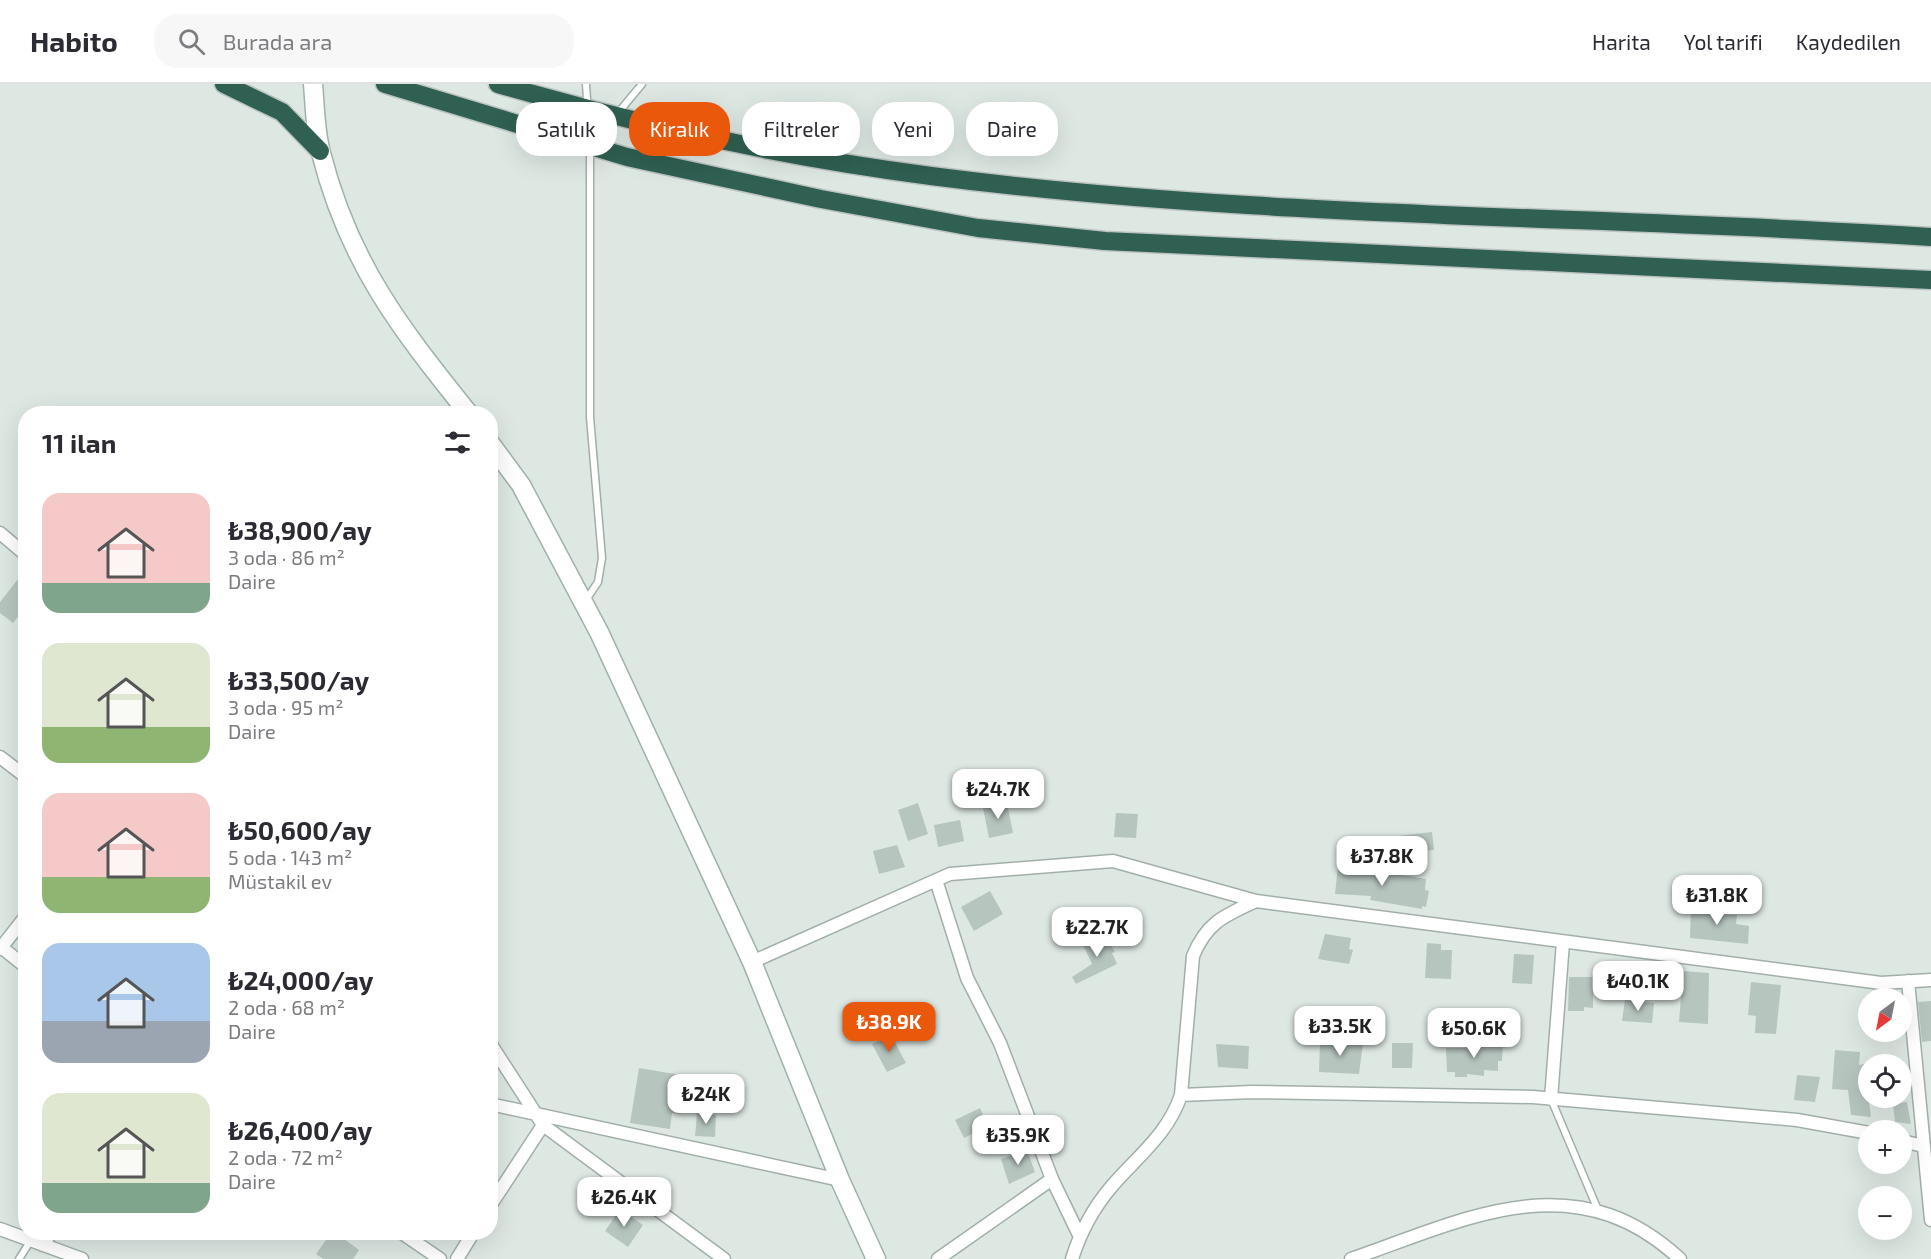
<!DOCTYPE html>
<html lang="tr">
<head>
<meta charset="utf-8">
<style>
	:root { --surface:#fff; --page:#f7f7f7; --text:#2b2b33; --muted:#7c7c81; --line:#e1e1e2; --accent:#ea580c }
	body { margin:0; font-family:"Exo 2",sans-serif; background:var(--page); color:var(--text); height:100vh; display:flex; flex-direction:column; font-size:22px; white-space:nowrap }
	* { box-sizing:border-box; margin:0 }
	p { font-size:20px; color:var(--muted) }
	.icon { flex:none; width:33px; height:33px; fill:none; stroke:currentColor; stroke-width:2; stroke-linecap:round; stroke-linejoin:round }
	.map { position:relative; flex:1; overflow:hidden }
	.drawer { position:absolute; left:18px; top:322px; width:480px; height:834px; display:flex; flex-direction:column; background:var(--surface); border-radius:24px; box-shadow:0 6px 24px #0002 }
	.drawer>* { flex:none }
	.banner { position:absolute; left:516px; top:18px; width:570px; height:54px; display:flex; gap:12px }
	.needle { width:39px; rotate:212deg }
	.controls { position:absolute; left:1858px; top:904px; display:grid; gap:12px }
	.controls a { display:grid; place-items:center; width:54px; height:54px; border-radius:50%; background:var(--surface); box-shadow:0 6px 24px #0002; font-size:30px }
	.price { position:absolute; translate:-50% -51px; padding:0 14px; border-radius:12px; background:#fff; color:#222; font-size:20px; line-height:39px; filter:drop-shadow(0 2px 3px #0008) }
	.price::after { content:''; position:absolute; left:50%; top:36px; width:18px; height:14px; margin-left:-9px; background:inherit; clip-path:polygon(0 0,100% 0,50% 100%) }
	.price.current { background:var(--accent); color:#fff }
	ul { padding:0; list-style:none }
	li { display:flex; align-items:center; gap:18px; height:150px; padding:0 24px }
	li span { display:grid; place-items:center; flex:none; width:168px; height:120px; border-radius:18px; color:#555 }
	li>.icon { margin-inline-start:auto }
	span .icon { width:72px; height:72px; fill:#fffc; stroke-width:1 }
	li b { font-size:26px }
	h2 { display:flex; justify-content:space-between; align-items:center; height:72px; padding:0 24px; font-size:26px }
	.chip { padding:0 21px; border-radius:24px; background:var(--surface); box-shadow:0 6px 24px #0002; font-size:21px; line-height:54px }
	.chip.current { background:var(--accent); color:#fff }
	header { display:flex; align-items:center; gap:36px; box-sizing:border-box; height:84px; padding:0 30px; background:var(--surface); border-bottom:2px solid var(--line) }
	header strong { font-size:28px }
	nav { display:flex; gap:33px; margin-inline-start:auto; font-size:21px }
	.search { width:420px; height:54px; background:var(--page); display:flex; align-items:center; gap:15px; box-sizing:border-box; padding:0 21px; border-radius:24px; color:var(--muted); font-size:22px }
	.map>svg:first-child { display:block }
	.building { fill:#b7c5bf }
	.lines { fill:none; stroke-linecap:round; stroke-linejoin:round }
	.lane-casing { stroke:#a2afa9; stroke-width:9 }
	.street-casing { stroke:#a2afa9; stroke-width:15 }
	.secondary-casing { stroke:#9eb3aa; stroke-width:21 }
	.highway-casing { stroke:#bcc3c1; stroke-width:21 }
	.lane { stroke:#fff; stroke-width:6 }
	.street { stroke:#fff; stroke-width:12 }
	.secondary { stroke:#fff; stroke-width:18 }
	.highway { stroke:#2f6052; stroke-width:18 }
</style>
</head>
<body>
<header>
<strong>Habito</strong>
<div class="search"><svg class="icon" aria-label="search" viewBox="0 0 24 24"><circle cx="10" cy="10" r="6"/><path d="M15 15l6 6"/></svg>Burada ara</div>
<nav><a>Harita</a><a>Yol tarifi</a><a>Kaydedilen</a></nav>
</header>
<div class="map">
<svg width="1931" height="1175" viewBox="0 0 1931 1175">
	<rect width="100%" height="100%" fill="#dee8e3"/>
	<path class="building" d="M26,485V523L13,539L0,529V518Z
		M918,719L928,750L908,757L898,726Z
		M1007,719L1013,749L989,754L983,724Z
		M1116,729L1138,730L1136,754L1114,753Z
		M960,736L964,757L938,763L934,741Z
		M1432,748L1434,766L1390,770L1389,753Z
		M897,761L905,783L879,790L873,767Z
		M1338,781L1426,795L1425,806L1429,807L1426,823L1422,822V825L1370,816L1371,812L1335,810Z
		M990,807L1003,830L974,847L961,823Z
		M1691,821L1717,825L1716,830L1737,831L1736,840L1749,842L1748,860L1690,854Z
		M1103,849L1115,868L1112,869L1117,880L1076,900L1072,893L1092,880L1082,859Z
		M1325,850L1351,854L1349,865L1353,866L1349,880L1318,875Z
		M1427,859L1441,860V866H1452L1451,895L1425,894Z
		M1514,870L1534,871L1532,900L1512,899Z
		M1683,887L1709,889L1708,940L1679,938Z
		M1569,893H1593V924L1584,923V927H1568Z
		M1751,898L1781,901L1776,950L1755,949L1756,932L1748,931Z
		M1625,916L1654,919L1652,939L1622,937Z
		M1931,917V957L1922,958L1918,918Z
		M891,951L906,979L887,988L872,960Z
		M1320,957L1363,959L1359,990L1319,988Z
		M1475,958L1503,960L1502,977H1498V987L1484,986V992L1467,990V993H1455V988H1447L1446,964H1474Z
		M1392,959H1413L1412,984H1392Z
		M1216,960L1249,962L1248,985L1218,983Z
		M1835,966L1860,968L1859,981L1864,980L1871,1033L1851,1031L1848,1006L1832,1005Z
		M639,984L687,992L681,1030L672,1029L670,1045L630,1039Z
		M1797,991L1820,993L1815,1018L1794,1016Z
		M1907,1018L1911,1040L1895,1038L1893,1020Z
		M980,1024L988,1042L964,1054L955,1036Z
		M697,1029L716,1031L715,1053L695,1052Z
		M1027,1066L1035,1088L1009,1100L1001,1075Z
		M620,1125L643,1141L628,1163L605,1147Z
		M331,1149H336L359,1166L353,1175H323L316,1170Z"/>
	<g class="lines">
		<defs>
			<path id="lane" d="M593,59L642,0
				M586,516L598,498L602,474L590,333V61L586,0
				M1551,1015L1598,1126
				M19,1175L31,1156"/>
			<path id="street" d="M0,449L26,471
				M0,673L26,693
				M936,796L967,894L1000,959L1052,1095L938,1175
				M0,862L26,883
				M0,865L26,832
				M752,878L950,790L1113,777L1256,817L1881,899L1931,896
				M1908,897L1931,1136
				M490,959L543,1041L724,1175
				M1181,1011L1252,1008L1533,1013L1797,1036L1869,1049
				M1551,1015L1563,858
				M490,1020L840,1096
				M1902,1057L1923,1062
				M1052,1095L1079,1151
				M490,1122L543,1041
				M0,1145L82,1175
				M402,1149L440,1175
				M43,1161L51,1149
				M457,1175L473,1149
				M1072,1175C1080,1149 1094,1123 1112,1102C1138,1072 1168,1050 1181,1011L1193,872C1207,838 1224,832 1256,817
				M1351,1175C1467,1135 1574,1077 1680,1175"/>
			<path id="secondary" d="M313,0C315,22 315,47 321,69C349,179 400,244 469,330
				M490,359L521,401L599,548L752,878L840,1096L876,1175"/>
			<path id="highway" d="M224,0L282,28L320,67
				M385,0L627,73L821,115L978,144L1105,157L1931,196
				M498,0C638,41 785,73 931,92C1262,135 1598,131 1931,153"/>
		</defs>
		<use href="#lane" class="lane-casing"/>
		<use href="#street" class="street-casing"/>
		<use href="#secondary" class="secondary-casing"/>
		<use href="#highway" class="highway-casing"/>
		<use href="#lane" class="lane"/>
		<use href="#street" class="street"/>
		<use href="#secondary" class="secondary"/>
		<use href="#highway" class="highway"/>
	</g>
</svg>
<div class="controls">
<a><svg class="needle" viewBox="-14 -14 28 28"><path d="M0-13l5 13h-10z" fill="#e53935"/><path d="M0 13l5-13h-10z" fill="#7c7c81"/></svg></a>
<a><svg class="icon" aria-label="locate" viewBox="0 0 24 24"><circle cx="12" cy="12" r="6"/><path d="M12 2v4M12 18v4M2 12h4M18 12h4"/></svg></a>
<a>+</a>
<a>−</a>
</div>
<b class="price" style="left:998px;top:736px">₺24.7K</b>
<b class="price" style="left:1382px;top:803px">₺37.8K</b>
<b class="price" style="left:1717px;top:842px">₺31.8K</b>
<b class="price" style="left:1097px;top:874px">₺22.7K</b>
<b class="price" style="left:1638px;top:928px">₺40.1K</b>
<b class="price current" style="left:889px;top:969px">₺38.9K</b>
<b class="price" style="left:1340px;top:973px">₺33.5K</b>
<b class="price" style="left:1474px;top:975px">₺50.6K</b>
<b class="price" style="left:706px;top:1041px">₺24K</b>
<b class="price" style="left:1018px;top:1082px">₺35.9K</b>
<b class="price" style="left:624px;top:1144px">₺26.4K</b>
<div class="banner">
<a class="chip">Satılık</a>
<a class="chip current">Kiralık</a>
<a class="chip">Filtreler</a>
<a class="chip">Yeni</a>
<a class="chip">Daire</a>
</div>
<section class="drawer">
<h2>11 ilan<svg class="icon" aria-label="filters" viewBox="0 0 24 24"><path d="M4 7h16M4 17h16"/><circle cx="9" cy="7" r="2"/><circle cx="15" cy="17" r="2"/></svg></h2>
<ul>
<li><span style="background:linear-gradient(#f6c9c9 75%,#7fa58c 0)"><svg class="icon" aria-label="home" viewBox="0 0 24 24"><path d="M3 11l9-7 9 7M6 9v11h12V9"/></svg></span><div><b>₺38,900/ay</b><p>3 oda · 86 m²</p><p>Daire</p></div></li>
<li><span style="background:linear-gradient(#dfe7d0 70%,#8fb573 0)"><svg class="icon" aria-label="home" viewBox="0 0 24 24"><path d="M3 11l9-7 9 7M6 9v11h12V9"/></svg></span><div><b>₺33,500/ay</b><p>3 oda · 95 m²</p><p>Daire</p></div></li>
<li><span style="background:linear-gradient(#f6c9c9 70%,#8fb573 0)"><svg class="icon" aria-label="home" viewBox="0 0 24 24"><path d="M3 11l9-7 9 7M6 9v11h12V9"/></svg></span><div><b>₺50,600/ay</b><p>5 oda · 143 m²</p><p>Müstakil ev</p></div></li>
<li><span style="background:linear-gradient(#a9c7e8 65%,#9aa5b1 0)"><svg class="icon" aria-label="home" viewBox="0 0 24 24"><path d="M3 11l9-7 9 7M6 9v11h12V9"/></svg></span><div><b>₺24,000/ay</b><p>2 oda · 68 m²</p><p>Daire</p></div></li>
<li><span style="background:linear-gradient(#dfe7d0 75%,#7fa58c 0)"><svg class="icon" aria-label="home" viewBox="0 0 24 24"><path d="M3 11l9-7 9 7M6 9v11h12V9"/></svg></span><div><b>₺26,400/ay</b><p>2 oda · 72 m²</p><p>Daire</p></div></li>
</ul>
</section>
</div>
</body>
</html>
